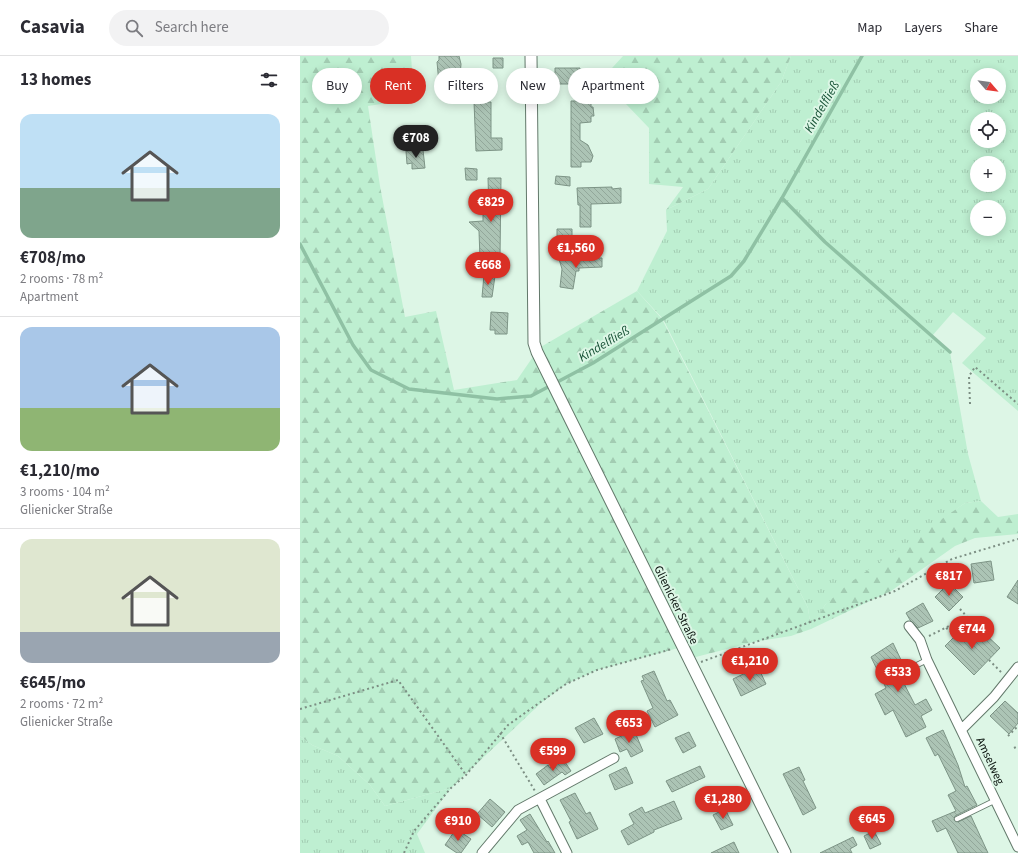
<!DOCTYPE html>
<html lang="en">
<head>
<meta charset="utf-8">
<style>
	:root { --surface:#fff; --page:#f2f2f3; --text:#2b2b33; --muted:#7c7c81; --line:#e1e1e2; --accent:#d93025 }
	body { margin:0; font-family:"Source Sans 3",sans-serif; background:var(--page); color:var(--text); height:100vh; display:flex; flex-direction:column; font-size:15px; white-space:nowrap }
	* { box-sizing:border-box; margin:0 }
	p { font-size:13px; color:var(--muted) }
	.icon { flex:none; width:22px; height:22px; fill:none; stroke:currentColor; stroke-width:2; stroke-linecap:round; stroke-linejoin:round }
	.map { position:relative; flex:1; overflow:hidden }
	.side { display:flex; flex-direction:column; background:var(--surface); width:300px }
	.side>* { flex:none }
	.guide { position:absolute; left:12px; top:12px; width:380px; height:36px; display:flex; gap:8px }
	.needle { width:26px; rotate:118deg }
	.controls { position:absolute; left:670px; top:12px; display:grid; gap:8px }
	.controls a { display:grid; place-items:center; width:36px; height:36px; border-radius:50%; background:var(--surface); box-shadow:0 2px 10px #0003; font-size:20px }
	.price { position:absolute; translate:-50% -34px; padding:0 9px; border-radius:14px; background:var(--accent); color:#fff; font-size:13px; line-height:26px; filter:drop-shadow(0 1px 2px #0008) }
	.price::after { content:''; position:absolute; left:50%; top:24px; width:12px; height:9px; margin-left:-6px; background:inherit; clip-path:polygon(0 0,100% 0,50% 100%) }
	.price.selected { background:#222; color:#fff }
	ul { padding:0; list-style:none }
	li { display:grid; align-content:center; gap:8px; height:212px; padding:0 20px }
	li+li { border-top:1px solid var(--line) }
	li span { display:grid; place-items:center; height:124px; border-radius:12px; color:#555 }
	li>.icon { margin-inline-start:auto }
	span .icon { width:72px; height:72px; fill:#fffc; stroke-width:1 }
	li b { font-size:17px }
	h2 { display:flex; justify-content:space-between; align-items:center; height:48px; padding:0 20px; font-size:17px }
	.tag { padding:0 14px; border-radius:18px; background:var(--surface); box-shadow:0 2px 10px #0003; font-size:14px; line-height:36px }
	.tag.selected { background:var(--accent); color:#fff }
	header { display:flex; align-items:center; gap:24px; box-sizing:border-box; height:56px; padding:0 20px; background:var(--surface); border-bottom:1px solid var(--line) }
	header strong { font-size:19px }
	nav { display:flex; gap:22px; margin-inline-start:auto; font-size:14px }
	.search { width:280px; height:36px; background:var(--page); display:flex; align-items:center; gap:10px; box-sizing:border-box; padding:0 14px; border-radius:22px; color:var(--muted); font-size:15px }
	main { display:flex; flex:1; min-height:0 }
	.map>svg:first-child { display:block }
	.grass { fill:url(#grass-tufts); fill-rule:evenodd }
	.forest { fill:url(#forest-firs) }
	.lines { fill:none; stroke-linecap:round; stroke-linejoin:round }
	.stream { stroke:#8fc1a4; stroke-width:3.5 }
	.building { fill:url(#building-back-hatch); stroke:#7d9486 }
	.service-casing { stroke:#62786a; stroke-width:6 }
	.minor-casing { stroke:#62786a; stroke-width:11 }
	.tertiary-casing { stroke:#62786a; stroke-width:13 }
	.path { stroke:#7c8e83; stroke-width:2; stroke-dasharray:2 3; stroke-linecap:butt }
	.service { stroke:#fff; stroke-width:4.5 }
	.minor { stroke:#fff; stroke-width:9 }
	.tertiary { stroke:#fff; stroke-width:11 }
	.labels { text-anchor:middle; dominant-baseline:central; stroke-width:4; stroke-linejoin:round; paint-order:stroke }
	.street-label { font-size:12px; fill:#08110c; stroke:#ddf6e6 }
	.water-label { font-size:13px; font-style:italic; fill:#155034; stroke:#ddf6e6 }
</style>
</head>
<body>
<header>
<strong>Casavia</strong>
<div class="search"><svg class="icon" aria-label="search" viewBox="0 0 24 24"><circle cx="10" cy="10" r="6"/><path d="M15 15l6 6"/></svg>Search here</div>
<nav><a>Map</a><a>Layers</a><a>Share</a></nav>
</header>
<main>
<section class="side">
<h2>13 homes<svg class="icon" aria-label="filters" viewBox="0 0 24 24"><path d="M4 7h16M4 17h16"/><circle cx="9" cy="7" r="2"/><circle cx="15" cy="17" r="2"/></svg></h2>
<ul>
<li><span style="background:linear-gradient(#bfe0f5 60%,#7fa58c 0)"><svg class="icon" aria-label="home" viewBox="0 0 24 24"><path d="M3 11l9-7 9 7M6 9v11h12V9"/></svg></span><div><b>€708/mo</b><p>2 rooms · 78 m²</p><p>Apartment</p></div></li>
<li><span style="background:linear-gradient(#a9c7e8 65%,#8fb573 0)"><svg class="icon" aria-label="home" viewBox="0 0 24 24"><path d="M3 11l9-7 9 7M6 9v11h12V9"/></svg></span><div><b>€1,210/mo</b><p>3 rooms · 104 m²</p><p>Glienicker Straße</p></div></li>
<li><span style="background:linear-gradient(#dfe7d0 75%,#9aa5b1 0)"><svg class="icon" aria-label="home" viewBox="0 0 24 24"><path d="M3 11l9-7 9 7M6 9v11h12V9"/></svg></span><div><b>€645/mo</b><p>2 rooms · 72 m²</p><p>Glienicker Straße</p></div></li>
</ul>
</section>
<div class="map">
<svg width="718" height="797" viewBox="0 0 718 797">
	<defs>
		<pattern id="grass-tufts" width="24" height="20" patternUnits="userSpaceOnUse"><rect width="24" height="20" fill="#beefd1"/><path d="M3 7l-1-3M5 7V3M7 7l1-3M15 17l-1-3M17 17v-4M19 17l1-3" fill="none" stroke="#a2ccb2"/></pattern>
		<pattern id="forest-firs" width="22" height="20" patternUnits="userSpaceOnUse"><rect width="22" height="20" fill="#beefd1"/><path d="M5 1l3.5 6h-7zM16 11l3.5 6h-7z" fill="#a2ccb2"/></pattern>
		<pattern id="building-back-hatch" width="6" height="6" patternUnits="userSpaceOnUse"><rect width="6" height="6" fill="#acc4b5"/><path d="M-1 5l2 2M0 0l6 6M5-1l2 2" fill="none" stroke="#92a79a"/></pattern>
	</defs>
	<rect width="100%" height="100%" fill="#ddf6e6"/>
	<path class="grass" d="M491,0H718V355L662,307L686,282L653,256L632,280L650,296L668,398L681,445L665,447L525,549L511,573L508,552L363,263L337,235L367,175L366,154L408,133L481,26ZM677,19H699V41H677ZM677,63H699V85H677ZM677,107H699V129H677ZM677,151H699V173H677Z
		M0,680L12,689L38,700L70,729L85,750L151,732L117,778L125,797H0Z"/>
	<path class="forest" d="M0,0H111L114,43L68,50L80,130L105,261L136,255L154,334L217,324L239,292L337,235L362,263L508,552L511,572L525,549L548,528L665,447L681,445L698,461L718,458V478L675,482L655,490L591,535L511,573L491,580L458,585L388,603L382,591L297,614L266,628L241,647L151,732L85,750L70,729L38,700L12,689L0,680Z
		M323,0H491L481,26L408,133L366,154L383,131L349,128V72L302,23Z"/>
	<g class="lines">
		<path class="stream" d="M482,142L525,186L650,296
			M0,188L53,289L71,314L109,333L197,343L231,340L293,307L431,220L444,205L482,142L562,0"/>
	</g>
	<path class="building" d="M139,0H159L161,8L160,20L163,23L153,34V27H139L137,6L139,4Z
		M193,2H203V12H193Z
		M255,12H280V28H255Z
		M271,45H291V51H293L294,60H291V66L280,67V84L288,89L293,100L291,106H281V111H271Z
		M174,46H191V82H202V94L176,95Z
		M123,94L125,112L112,113V107L107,108L106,95Z
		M165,112L177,113V124H166Z
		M256,120L270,121V130L255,128Z
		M188,122H201L200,202L180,203L179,175L169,166L183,165V155H189Z
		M312,131V133L321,132V147L291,148V171H280V149H278L277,132Z
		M257,173H272V184L257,185Z
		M262,202H302V211L279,212V215H276L273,233L260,231L262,213L259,203Z
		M184,219L195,220L192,241H182Z
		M191,256L208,257L207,278H195V274H190Z
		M691,505L694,524L674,527L671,508Z
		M718,524V548L707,541Z
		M649,527L663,541L649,555L635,541Z
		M623,547L633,565L618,572L610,564L606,557Z
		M662,573L675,586L684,577L700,592L674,619L645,590Z
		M593,587L602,606L595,610L615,649L626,643L632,654L621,660L626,671L606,681L593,654L585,659L575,638L586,632L571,601Z
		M458,611L466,628L441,640L433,623Z
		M354,615L367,645L370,644L378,659L355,671L347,655L353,652L341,625L344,624L342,620Z
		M705,645L718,657V667L709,678L690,660Z
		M294,662L303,678L284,687L275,672Z
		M334,674L343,695L331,701L327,693L320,696L315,683Z
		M643,674L658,709L665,731L667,730L677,749L655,760L654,764L658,766L671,760L688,797H658L646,772L637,776L632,765L656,755L648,739L656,735L638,698L635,700L626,682Z
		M389,676L396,690L383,697L375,682Z
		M263,703L271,715L265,719L262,716L244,729L236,718L248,709L250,712Z
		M400,710L405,721L372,736L366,725Z
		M326,711L333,727L315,734L309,719Z
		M499,711L505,724L503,725L516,752L503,759L483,718Z
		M275,737L286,758L290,756L298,773L277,783L269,766L271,765L260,744Z
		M190,743L205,756L192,771L177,758Z
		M374,745L382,763L354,774V776L328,789L321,775L334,768L329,758L342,751L345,757Z
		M425,753L433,769L421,774L413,759Z
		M230,758L247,786L248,785L255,797H234L228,786L222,789L217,780L227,774L220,764Z
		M156,773L171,783L161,797H157L145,789Z
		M574,775L581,788L570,793L564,780Z
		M553,781L557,789L550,793L552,797H520Z
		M434,786L439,797H411Z"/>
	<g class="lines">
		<defs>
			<path id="service" d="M603,616L627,604
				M657,763L696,744"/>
			<path id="minor" d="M609,570L620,584L627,604L718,791
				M662,673L694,641L718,611
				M240,743L267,797
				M182,797L218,754L314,702"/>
			<path id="tertiary" d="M231,0L234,287L237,296L485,797"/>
		</defs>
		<use href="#service" class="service-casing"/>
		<use href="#minor" class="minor-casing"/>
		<use href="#tertiary" class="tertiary-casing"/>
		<path class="path" d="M670,348L669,320L675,311L718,348
			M660,553L669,563
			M646,572L656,579
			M629,580L663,563L677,562
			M689,604L702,617
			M401,606L595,535L652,503L718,483
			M0,653L98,624L166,719
			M200,677L235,735
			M708,680L718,670
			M714,692L718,690
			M104,797L114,775L151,732L166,719L208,669L266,628L297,614L372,593"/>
		<use href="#service" class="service"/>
		<use href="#minor" class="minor"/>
		<use href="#tertiary" class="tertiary"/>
	</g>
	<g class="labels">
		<g class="street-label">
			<text transform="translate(376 549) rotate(64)">Glienicker Straße</text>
			<text transform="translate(690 705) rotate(65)">Amselweg</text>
		</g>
		<g class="water-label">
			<text transform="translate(522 51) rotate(-60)">Kindelfließ</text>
			<text transform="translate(304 288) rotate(-31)">Kindelfließ</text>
		</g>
	</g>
</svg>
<div class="controls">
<a><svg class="needle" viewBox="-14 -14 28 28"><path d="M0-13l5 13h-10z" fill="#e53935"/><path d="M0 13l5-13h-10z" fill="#7c7c81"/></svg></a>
<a><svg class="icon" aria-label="locate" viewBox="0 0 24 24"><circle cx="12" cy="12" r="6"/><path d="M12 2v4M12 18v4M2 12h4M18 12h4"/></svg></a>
<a>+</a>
<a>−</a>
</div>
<b class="price selected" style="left:116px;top:103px">€708</b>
<b class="price" style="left:191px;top:167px">€829</b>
<b class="price" style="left:276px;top:213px">€1,560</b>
<b class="price" style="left:188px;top:230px">€668</b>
<b class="price" style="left:649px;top:541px">€817</b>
<b class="price" style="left:672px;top:594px">€744</b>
<b class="price" style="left:450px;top:626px">€1,210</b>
<b class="price" style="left:598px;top:637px">€533</b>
<b class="price" style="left:329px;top:688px">€653</b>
<b class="price" style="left:253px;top:716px">€599</b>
<b class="price" style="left:423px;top:764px">€1,280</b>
<b class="price" style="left:572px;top:784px">€645</b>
<b class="price" style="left:158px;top:786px">€910</b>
<div class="guide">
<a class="tag">Buy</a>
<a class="tag selected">Rent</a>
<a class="tag">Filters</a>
<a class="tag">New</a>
<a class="tag">Apartment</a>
</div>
</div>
</main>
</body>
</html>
